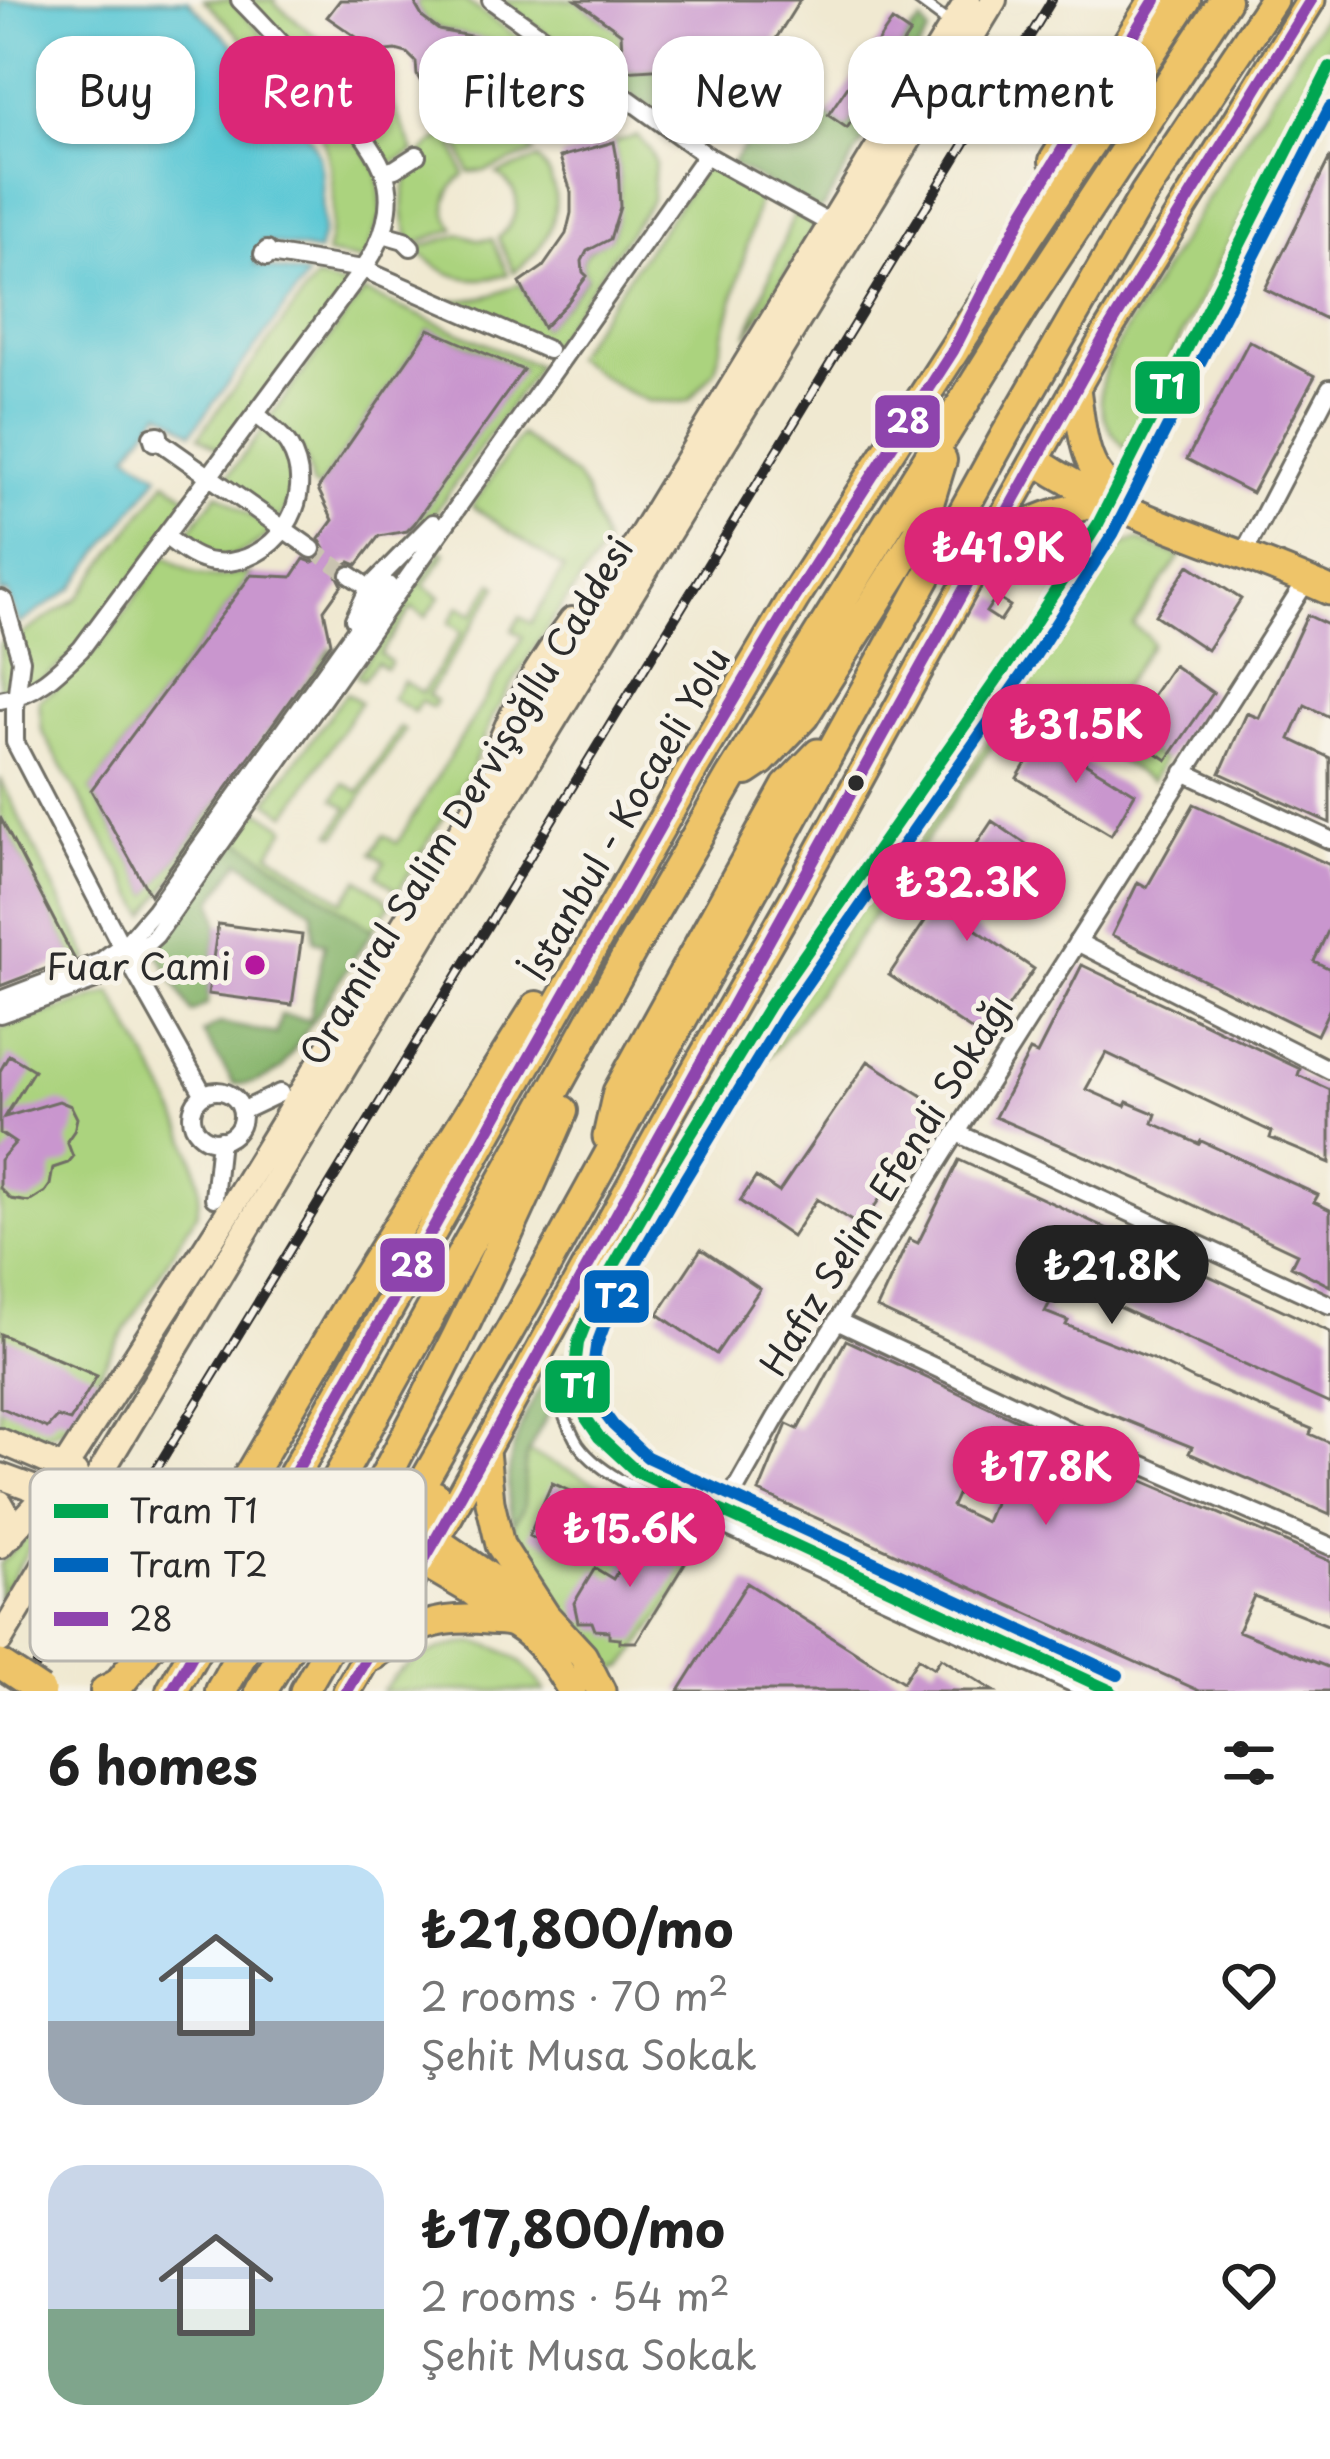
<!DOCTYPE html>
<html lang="en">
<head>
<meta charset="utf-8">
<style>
	:root { --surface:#fff; --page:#f6f6f6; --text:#222; --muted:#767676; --accent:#db2777 }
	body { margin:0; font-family:"Playpen Sans",sans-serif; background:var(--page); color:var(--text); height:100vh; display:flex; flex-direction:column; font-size:45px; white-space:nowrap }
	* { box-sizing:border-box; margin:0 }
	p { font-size:39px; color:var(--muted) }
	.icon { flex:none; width:66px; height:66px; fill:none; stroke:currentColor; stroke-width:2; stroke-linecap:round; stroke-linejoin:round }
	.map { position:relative; height:1691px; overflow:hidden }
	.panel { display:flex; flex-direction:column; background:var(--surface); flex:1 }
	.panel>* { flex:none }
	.banner { position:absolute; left:36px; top:36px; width:1260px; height:108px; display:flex; gap:24px }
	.price { position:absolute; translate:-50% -102px; padding:0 27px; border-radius:42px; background:var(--accent); color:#fff; font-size:39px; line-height:78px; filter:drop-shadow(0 3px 6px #0008) }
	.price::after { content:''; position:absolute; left:50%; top:72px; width:36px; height:27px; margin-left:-18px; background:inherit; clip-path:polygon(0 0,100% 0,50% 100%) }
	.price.on { background:#222; color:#fff }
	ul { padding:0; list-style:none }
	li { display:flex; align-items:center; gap:36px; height:300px; padding:0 48px }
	li span { display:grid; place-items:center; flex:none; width:336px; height:240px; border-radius:36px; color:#555 }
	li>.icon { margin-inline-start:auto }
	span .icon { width:144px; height:144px; fill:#fffc; stroke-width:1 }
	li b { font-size:51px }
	h2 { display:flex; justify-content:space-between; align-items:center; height:144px; padding:0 48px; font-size:51px }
	.tag { padding:0 42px; border-radius:36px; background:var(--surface); box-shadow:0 3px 9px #0004; font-size:42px; line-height:108px }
	.tag.on { background:var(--accent); color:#fff }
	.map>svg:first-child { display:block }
	.green { fill:#abd37e; stroke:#6b7f54; stroke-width:3 }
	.forest { fill:#88b56d; stroke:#5a704c; stroke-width:3 }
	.water { fill:#5cc8d5; stroke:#447a80; stroke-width:3 }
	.building { fill:#c996ce; fill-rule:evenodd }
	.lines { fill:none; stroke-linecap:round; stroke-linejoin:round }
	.street-tunnel { stroke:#c9c3b0; stroke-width:16; stroke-dasharray:16 8; stroke-linecap:butt }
	.lane-casing { stroke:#706e65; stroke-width:15 }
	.street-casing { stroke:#706e65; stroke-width:22 }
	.secondary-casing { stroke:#706e65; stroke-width:30 }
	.primary-casing { stroke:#706e65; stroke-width:33 }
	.highway-casing { stroke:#706e65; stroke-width:36 }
	.lane { stroke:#fff; stroke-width:9 }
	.street { stroke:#fff; stroke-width:16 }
	.secondary { stroke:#f8e7c3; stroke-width:24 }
	.primary { stroke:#eec469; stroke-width:27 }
	.highway { stroke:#eec469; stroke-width:30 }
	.rail-casing { stroke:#2b2b2b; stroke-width:10 }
	.rail { stroke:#f7f3e8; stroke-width:6; stroke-dasharray:18; stroke-linecap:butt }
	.primary-bridge-casing { stroke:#706e65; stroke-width:33; stroke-linecap:butt }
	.primary-bridge { stroke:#eec469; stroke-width:27 }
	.bus-1-casing { stroke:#f7f3e8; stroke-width:21 }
	.bus-1 { stroke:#8e44ad; stroke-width:12 }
	.tram-1-casing { stroke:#f7f3e8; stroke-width:21 }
	.tram-2-casing { stroke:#f7f3e8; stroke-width:21 }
	.tram-1 { stroke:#00a651; stroke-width:12 }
	.tram-2 { stroke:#0065bd; stroke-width:12 }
	.bus-dot { fill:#2b2b2b; stroke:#f7f3e8; stroke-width:4.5 }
	.poi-dot { fill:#b5179e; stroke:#f7f3e8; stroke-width:4.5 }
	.labels { text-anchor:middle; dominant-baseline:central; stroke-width:10; stroke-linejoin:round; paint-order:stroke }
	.street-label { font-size:36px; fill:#2b2b2b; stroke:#f7f3e8 }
	.poi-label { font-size:36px; fill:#2b2b2b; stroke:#f7f3e8; text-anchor:end }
	.key { fill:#f7f3e8; stroke:#bab7af; stroke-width:3 }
	.key-label { font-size:33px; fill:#2b2b2b }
	.line-badge { stroke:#f7f3e8; stroke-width:4.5 }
	.badge-label { font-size:33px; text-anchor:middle; font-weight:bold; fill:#fff }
</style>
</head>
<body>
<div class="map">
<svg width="1330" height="1691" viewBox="0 0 1330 1691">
	<rect width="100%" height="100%" fill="#f7f3e8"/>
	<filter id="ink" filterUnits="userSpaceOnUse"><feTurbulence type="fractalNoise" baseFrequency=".00833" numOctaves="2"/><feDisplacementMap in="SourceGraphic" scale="24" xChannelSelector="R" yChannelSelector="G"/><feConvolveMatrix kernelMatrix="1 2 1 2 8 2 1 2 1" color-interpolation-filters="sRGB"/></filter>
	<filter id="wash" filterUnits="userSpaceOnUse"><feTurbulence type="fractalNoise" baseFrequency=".004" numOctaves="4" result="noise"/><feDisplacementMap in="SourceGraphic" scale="48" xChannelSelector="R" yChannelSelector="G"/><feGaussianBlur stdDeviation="2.7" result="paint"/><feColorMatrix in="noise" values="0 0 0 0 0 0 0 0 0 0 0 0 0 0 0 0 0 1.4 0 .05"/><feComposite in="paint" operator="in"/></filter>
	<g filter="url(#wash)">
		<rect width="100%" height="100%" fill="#f0e9d1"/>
		<path class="green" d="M204,0H230L347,123L378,172L382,213L364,261L326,254C335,219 336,177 324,143C318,126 303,110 292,96C264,62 236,31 204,0Z
			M247,0H275V4L388,93L414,152L386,166Z
			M418,0H464L576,77L623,116L552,147L540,137L588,112C583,104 579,94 573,88C552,63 512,47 481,39C454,31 432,33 416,7Z
			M500,0H576L621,33L623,71L602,74Z
			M1330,5V42L1125,448C1108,430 1096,407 1102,382C1111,347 1141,308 1159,277C1214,185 1273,95 1330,5Z
			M486,128C504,133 523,137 534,153L486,171L469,172L454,132Z
			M450,135L464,175C445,190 440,210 455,229L412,244C393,203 405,151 450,135Z
			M637,136L650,150L655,163L652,200L551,345L449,301C477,300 496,296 520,283L543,327L568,302L587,277C573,257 594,246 610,238C623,206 621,176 614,142Z
			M538,159C572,199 552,244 514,272L498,238C521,216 525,193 497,174Z
			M708,163L760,196L715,370L690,400L682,402L648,401L622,389L572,357Z
			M794,214L815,226L747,336Z
			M461,234L480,240L492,239L508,274C470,286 443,277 415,248Z
			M316,278L349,288L226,454L199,436Z
			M364,292L538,366L430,519L410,530L522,369L429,329L318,489L312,485C307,450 296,438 269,418Z
			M264,428C297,455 301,481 279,520L224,481Z
			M521,435L576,477L585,490L605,546L553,619L506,694L492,718L472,768L398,892L377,875L385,862L372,853L384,835L397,843L523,637L512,630L520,617L531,623L564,569L472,506Z
			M166,481L192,500L81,649L42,680L0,694V643L21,635L78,598Z
			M218,493L271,530C258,547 230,562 208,556C199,553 189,547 180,543Z
			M1052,535C1056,564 1041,566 1020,581L1014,578C1014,555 1032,542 1052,535Z
			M1137,540L1180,556L1133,625L1147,636L1152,644L1100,719L1163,760L1152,781L1023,702L843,959L774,1051L754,1071L753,1062L874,887L882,892L963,779L1106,559L1118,547Z
			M442,550L446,553L424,586L440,597L426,617L412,608L380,654L391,662L386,669L376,662L363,680L356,676Z
			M165,556C183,568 200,579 221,577C233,576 239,572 251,575L91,790L150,894L255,753L241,742L254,723L270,732L332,647L328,665L146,915L42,731L39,700C93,667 128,606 165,556Z
			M493,583L498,586L428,695L436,701L432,708L421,701L414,712L392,698L403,681L422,693L462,632L449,623L459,606L473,614Z
			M346,693L360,702L287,815L267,801Z
			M400,727L405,730L337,835L332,833L348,808L334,799L344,783L359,792Z
			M0,778L89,959L77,964L0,817Z
			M259,810L286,828L270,853L343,901L359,879L383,896L390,905L373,930L239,840Z
			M111,992C139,1045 187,1120 198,1177C201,1190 199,1202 196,1214L68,1424C45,1443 25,1436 0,1426V1029Z
			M528,1452L704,1532L707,1536L667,1607L625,1666L611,1671L604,1668C565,1618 537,1583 513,1524L523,1507L524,1468Z
			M47,1518L0,1598V1564Z
			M475,1643C508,1647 527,1664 545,1691H382C403,1661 440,1644 475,1643Z"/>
		<path class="forest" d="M922,22L929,32L824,206L817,211L731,164L788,90L847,128L912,30Z
			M762,61L698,142L602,74L682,67L685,86L726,81L724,63Z
			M239,840L373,930L281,1069C265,1079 254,1085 234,1084L203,1033L220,1023L276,1034L281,1015L309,1020L325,943L314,940L313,911L240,861L213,900L218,924L207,1004L192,1013L156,950Z
			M565,1354C572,1392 536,1424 526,1460C522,1475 527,1493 523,1508C521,1514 516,1519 513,1524C496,1464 526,1400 565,1354Z"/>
		<path class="water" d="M0,0H187L242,53L311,139L319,156L322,175L323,232L318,252L262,241L255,265L307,275L301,286L192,432L161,411L128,454L159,475L72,589L19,624L7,592L0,594Z"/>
		<g id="blocks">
			<path class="building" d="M340,0H418L416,6L423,18L439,30L480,38L505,47L558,74L574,89L588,112L540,136L495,105L468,94L429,89L422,84L417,75L416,62L407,53L396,50L378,52L327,17Z
				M576,0H800L762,61L724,63L726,81L684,86L682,67L623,71L621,33Z
				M892,21L910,33L847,128L828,115Z
				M614,142L618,164L620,207L610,239L587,251L582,261L583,272L587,276L568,302L543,328L520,283L543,267L566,234L571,213V192L560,157Z
				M1330,157V321L1265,289Z
				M429,329L523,370L414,524L407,531L379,536L357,565L350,562L340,567L337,575L342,585L324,610L331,643L150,895L91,790L251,575L292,577L304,559L312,562L322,557L325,549L319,539L333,520L318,489Z
				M1249,341L1315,376L1252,493L1187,459Z
				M1189,565L1241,599L1207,650L1155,615Z
				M996,597L1010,606L1000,621L986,612Z
				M1307,615L1330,626V717L1305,705L1290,739L1330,758V823L1220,773L1247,713L1259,718Z
				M1173,665L1213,693L1167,760L1127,733Z
				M1042,737L1135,793L1111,835L1017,778Z
				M1194,804L1330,865V927L1314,961L1330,969V1008L1317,1035L1112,935L1138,882L1147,887Z
				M0,817L74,958L0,986Z
				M992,821L1026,844L971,926L1034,969L986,1040L889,975Z
				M218,924L302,935L292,1005L208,994Z
				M1082,965L1300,1069L1298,1075L1330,1090V1163L1270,1138L1272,1132L1106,1053L1086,1089L1125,1106L1127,1102L1156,1114L1153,1123L1199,1144L1201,1141L1318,1195L1314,1202L1330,1210V1286L1291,1266L1297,1254L1147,1183L995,1117L1030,1051L1037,1054Z
				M9,1055L34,1070L5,1117L59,1101L71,1106L77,1118L74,1131L67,1141L73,1157L68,1163L53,1168L50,1185L45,1192L29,1202L11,1199L0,1188V1160L15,1143L0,1133V1071Z
				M868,1061L940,1107L861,1227L817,1199L792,1237L740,1201L756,1177L779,1192Z
				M959,1160L1330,1332V1404L1061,1281L1045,1312L1068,1321L1066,1325L1153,1359L1195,1380L1312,1429L1310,1434L1330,1443V1515L1189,1453L1192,1447L1063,1395L877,1308L909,1239L918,1243Z
				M701,1249L760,1289L716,1354L658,1314Z
				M0,1334L97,1376L70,1421L57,1417L47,1428L0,1407Z
				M846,1340L1034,1428L1096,1461L1330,1561V1626L1254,1596L1238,1631L1330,1668V1691H1200L759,1492L787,1424L798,1429ZM968,1470L1002,1484L986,1522L952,1506Z
				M552,1483L587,1498L563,1551L529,1536Z
				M643,1530L688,1558L636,1642H620V1638L609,1637V1631L595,1630L592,1622H578L574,1603L595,1568L613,1579Z
				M747,1583L903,1682L918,1658L934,1668L941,1658L994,1691H679Z"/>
		</g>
	</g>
	<g filter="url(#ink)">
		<use href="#blocks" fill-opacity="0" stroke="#706e65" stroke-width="3"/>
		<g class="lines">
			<path class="street-tunnel" d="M312,549L350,575"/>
			<defs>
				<path id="lane" d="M918,0L952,25
					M565,1418C569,1426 573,1436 578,1444C606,1483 674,1504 717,1522"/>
				<path id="street" d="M491,0L706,155L820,218L827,219L838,211
					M384,172L395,169L417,155
					M383,234L404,240L411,247
					M270,254L267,257L263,254L267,250L270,254L363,269L548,350
					M159,441L154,442L152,436L159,435V441L312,549
					M165,536C180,547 194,560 214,562C273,568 321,499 289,446C282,434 267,424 256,414
					M1243,555L1330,388
					M350,575L369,588
					M0,603L1,599L4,601L21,660L15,708V742L136,974L204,1095
					M354,619L369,588L433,523
					M0,700C35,695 57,673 81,649L363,269C383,242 396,204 384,172C369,135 336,104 310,75C287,50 264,24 240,0
					M1184,772L1330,840
					M1077,942L1330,1070
					M0,1000L100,962L130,939L155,910L388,585
					M0,1014L93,981L129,960L156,935L706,155
					M192 1116a25 25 0 1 1 50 0a25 25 0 1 1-50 0Z
					M242,1111L280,1093
					M957,1133L1330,1305
					M214,1198L220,1140
					M837,1321L1136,1462L1330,1546
					M1090,1691L717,1522L777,1416L1307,580"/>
				<path id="secondary" d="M502,739C520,695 544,658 572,620
					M0,1441L75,1473
					M0,1476L60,1498
					M0,1503L8,1517L11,1535
					M0,1545L48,1493L225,1218L968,0
					M0,1640L492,821L994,0"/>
				<path id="primary" d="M1076,389C1082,427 1082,475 1121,495
					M1036,461C1126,521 1233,546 1330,591
					M988,547C1036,516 1055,511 1110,501
					M607,1137L617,1092L786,786L818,753
					M485,1451L490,1502L500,1545L546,1616L583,1656L601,1691
					M435,1495C423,1516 409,1539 423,1562L469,1589L513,1622
					M421,1530L533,1607
					M373,1656C414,1627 435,1615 488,1620C497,1621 509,1620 516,1625C541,1640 558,1667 572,1691
					M304,1691L549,1262L1005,435L1144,194L1273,0
					M347,1691L436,1539L674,1107L793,900L985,549L1109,329L1311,0"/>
				<path id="highway" d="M1055,161L1155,0
					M746,770L761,760L803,716L919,533L941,460
					M106,1691L118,1685L150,1645L356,1294L537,1007
					M172,1691L694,766L793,599L1026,238L1185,0
					M221,1691L631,950L730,779L1026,302L1225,0
					M261,1691C376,1506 476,1311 562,1111"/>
			</defs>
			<use href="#lane" class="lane-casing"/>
			<use href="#street" class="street-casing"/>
			<use href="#secondary" class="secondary-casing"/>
			<use href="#primary" class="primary-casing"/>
			<use href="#highway" class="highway-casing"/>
			<use href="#lane" class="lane"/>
			<use href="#street" class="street"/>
			<use href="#secondary" class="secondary"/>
			<use href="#primary" class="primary"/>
			<use href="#highway" class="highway"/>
			<defs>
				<path id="rail" d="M21,1691L1052,0"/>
			</defs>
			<use href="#rail" class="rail-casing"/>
			<use href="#rail" class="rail"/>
			<defs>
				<path id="primary-bridge" d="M0,1664L41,1691"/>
			</defs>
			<use href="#primary-bridge" class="primary-bridge-casing"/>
			<use href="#primary-bridge" class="primary-bridge"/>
			<defs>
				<path id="bus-1" d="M172,1691L694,766L793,599L953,351L1024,212L1155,0
					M347,1691L436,1539L1109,329L1311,0"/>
			</defs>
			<use href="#bus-1" class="bus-1-casing"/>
			<use href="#bus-1" class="bus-1"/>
			<defs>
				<path id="tram-1" d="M1111,1691L637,1472L599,1437L586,1418L579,1394L575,1368L578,1343L596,1297L661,1183L769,1006L1020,646L1098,524L1330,67"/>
				<path id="tram-2" d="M1118,1675L647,1457L613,1425L602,1410L597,1390L593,1368L596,1347L612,1305L677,1192L784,1016L1035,656L1113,534L1330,107"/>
			</defs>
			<use href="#tram-1" class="tram-1-casing"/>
			<use href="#tram-2" class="tram-2-casing"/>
			<use href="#tram-1" class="tram-1"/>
			<use href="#tram-2" class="tram-2"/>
		</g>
	</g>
	<circle class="bus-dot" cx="856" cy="783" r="10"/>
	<circle class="poi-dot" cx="255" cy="965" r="12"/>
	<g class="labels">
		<g class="street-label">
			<text transform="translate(465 800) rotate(-59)">Oramiral Salim Dervişoğllu Caddesi</text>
			<text transform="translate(624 813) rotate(-60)">İstanbul - Kocaeli Yolu</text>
			<text transform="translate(885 1184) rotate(-58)">Hafız Selim Efendi Sokağı</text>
		</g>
		<g class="poi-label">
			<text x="231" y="965">Fuar Cami</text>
		</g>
	</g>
	<rect x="30" y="1469" width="396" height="192" rx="18" class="key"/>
	<rect x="54" y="1504" width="54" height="14" fill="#00a651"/>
	<rect x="54" y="1558" width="54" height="14" fill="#0065bd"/>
	<rect x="54" y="1612" width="54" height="14" fill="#8e44ad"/>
	<g class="key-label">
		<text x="129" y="1523">Tram T1</text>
		<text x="129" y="1577">Tram T2</text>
		<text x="129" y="1631">28</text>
	</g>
	<g class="line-badge">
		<rect x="1133" y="359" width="69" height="57" rx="12" fill="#00a651"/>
		<rect x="873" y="393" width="69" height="57" rx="12" fill="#8e44ad"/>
		<rect x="378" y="1236" width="69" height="58" rx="12" fill="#8e44ad"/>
		<rect x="582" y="1268" width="69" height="57" rx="12" fill="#0065bd"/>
		<rect x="543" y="1358" width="69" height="57" rx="12" fill="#00a651"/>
	</g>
	<g class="badge-label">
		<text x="1167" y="399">T1</text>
		<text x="908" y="433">28</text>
		<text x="412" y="1277">28</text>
		<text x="617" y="1308">T2</text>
		<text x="578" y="1398">T1</text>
	</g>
</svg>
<b class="price" style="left:998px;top:609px">₺41.9K</b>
<b class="price" style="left:1076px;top:786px">₺31.5K</b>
<b class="price" style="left:967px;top:944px">₺32.3K</b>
<b class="price on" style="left:1112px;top:1327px">₺21.8K</b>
<b class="price" style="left:1046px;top:1528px">₺17.8K</b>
<b class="price" style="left:630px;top:1590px">₺15.6K</b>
<div class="banner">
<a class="tag">Buy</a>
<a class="tag on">Rent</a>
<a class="tag">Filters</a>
<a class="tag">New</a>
<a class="tag">Apartment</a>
</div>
</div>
<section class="panel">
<h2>6 homes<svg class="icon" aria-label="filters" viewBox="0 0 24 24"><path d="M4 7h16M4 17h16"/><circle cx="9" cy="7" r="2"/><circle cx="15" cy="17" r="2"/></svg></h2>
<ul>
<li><span style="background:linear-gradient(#bfe0f5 65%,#9aa5b1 0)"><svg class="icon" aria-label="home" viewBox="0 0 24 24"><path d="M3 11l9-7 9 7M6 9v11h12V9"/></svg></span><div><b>₺21,800/mo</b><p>2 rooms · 70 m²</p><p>Şehit Musa Sokak</p></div><svg class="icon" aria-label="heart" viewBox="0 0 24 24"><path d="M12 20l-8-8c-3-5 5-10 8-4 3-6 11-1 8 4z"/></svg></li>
<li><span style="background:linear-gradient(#c9d6e8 60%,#7fa58c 0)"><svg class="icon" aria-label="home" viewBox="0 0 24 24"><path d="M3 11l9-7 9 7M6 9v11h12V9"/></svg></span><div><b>₺17,800/mo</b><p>2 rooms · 54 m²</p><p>Şehit Musa Sokak</p></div><svg class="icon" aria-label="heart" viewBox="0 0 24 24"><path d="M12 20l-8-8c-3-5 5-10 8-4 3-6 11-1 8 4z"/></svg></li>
</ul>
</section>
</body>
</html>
